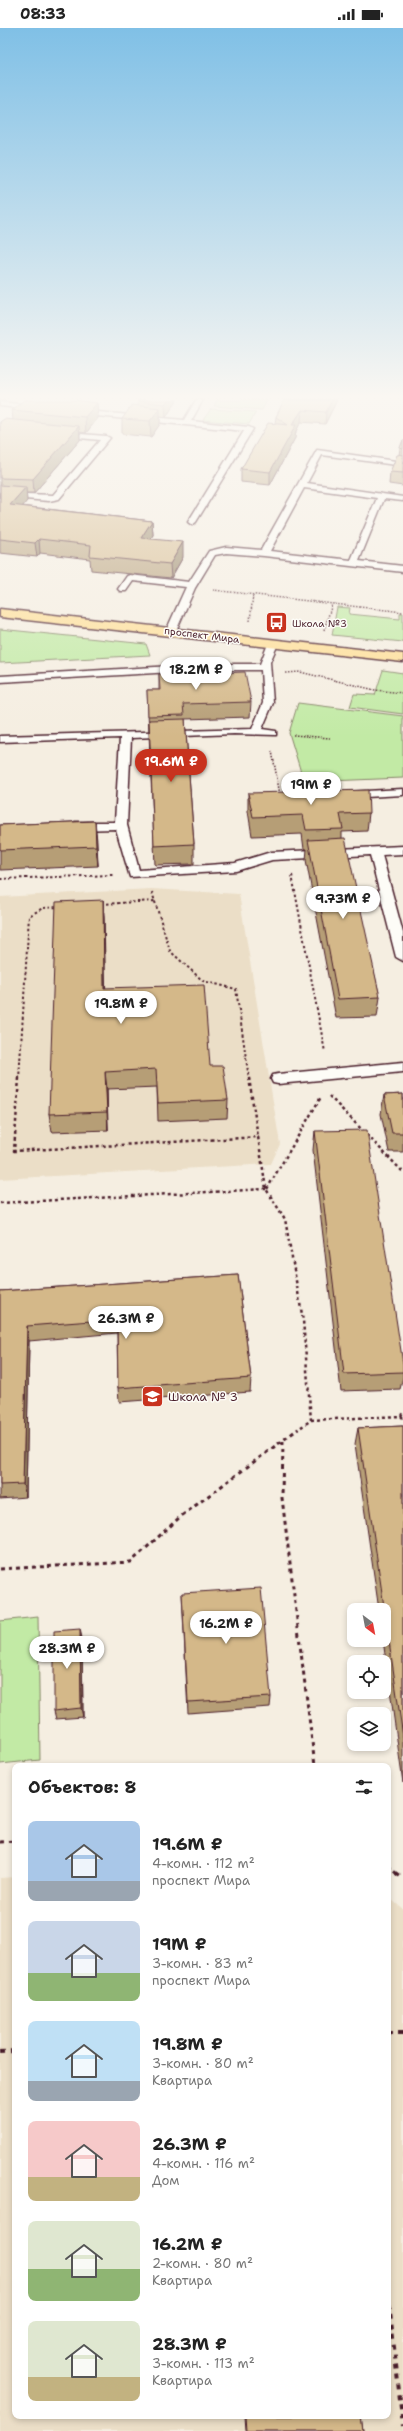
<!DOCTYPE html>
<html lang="ru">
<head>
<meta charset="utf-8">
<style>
	:root { --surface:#fff; --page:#f6f6f6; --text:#222; --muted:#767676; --accent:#c8321e }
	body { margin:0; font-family:"Shantell Sans",sans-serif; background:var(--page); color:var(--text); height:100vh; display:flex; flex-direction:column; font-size:15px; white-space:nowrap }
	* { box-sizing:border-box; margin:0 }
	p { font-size:13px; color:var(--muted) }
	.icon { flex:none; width:22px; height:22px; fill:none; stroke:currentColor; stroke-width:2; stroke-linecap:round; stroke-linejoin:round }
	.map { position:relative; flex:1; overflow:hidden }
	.side { position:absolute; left:12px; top:1735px; width:379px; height:656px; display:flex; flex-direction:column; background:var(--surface); border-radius:8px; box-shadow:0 2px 6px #0003 }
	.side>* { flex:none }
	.needle { width:26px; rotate:148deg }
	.controls { position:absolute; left:347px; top:1575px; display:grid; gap:8px }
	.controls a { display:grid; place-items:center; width:44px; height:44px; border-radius:8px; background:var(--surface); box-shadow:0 2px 6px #0003; font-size:20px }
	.price { position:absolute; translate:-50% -34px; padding:0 9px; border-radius:14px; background:#fff; color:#222; font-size:13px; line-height:26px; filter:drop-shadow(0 1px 2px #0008) }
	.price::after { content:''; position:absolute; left:50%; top:24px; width:12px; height:9px; margin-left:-6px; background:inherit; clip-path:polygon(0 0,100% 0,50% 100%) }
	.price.on { background:var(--accent); color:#fff }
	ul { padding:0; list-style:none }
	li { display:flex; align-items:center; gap:12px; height:100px; padding:0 16px }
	li span { display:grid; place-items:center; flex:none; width:112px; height:80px; border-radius:8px; color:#555 }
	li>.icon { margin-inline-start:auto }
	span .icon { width:48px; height:48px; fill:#fffc; stroke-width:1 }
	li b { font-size:17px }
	h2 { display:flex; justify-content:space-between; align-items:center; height:48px; padding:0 16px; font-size:17px }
	.status { display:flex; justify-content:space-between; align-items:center; height:28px; padding:0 20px; background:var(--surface); direction:ltr }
	.status svg { height:11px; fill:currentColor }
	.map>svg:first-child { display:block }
	.built { fill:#ebdec7 }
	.green { fill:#c2eaa5; stroke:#868468 }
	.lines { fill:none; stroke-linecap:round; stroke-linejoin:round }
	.service-casing { stroke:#4a1f2b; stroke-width:3 }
	.primary-casing { stroke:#4a1f2b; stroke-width:3 }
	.path-far4 { stroke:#4a1f2b; stroke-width:1.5; stroke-dasharray:1.5 1.5; stroke-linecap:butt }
	.path-far3 { stroke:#4a1f2b; stroke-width:2; stroke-dasharray:2.5 2.5; stroke-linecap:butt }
	.path-far2 { stroke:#4a1f2b; stroke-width:2.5; stroke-dasharray:3 3; stroke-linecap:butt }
	.path-far1 { stroke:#4a1f2b; stroke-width:3; stroke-dasharray:4 4; stroke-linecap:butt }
	.path { stroke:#4a1f2b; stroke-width:4; stroke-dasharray:5 5; stroke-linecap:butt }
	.service { fill:#fdfcf7; fill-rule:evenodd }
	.primary { fill:#fede96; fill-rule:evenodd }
	.wall { fill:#b69e76; stroke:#4a1f2b }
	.shaded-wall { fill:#948160; stroke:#4a1f2b }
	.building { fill:#d4b889; stroke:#4a1f2b }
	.labels { text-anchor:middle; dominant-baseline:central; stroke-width:3; stroke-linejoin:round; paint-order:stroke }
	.far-poi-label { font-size:10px; fill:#4a1f2b; stroke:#fdfcf7; text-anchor:start }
	.far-street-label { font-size:10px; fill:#4a1f2b; stroke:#fdfcf7 }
	.poi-label { font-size:12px; fill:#4a1f2b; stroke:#fdfcf7; text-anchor:start }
</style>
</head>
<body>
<div class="status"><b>08:33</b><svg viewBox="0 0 49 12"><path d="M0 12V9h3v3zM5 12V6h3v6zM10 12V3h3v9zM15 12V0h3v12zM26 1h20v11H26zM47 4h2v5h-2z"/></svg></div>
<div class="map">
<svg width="403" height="2403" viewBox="0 0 403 2403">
	<rect width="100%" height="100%" fill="#f5eee1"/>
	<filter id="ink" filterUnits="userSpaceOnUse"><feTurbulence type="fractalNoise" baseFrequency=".025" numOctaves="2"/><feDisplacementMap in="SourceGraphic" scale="8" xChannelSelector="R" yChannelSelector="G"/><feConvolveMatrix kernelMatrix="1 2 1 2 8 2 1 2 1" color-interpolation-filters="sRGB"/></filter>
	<g filter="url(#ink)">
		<path class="built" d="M151,861L239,866L280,1116L271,1136L0,1151V869Z
			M15,1849V2388H388V1869L403,1881V2403H0V1850Z"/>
		<path class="green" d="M217,372H267L262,382L214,378Z
			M211,381L256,384L249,396L203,392Z
			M337,579L350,580L349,586L400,591V585H403V614L332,607Z
			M0,601L146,616L150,627L0,635Z
			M383,642L403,645V686L350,679L354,666L375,667Z
			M298,675L403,688V750L304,754L289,705Z
			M38,1589L40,1732L0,1736V1593Z"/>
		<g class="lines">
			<defs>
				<path id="service" d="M196,372H203L191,393L249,399L253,401L196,494L192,497L188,494L244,403L77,386L73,384L77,382L184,392Z
					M0,374L38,378L42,380L38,382L0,378Z
					M55,404L106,408L110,410L59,471L49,473L0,469V465L53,467L100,412L58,408H55Z
					M317,422L403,434V438L322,427L307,455L403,469V473L384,471L359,533L403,538V544L264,528L226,525L215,527L195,560L176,603L171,606L166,603L186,559L133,553L126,563H120L118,561L127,548L130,547L189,554L209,523L226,519L261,522ZM304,460L377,470L351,532L270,523Z
					M273,613L278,616L270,634L273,675L262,701L276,703V707L234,706L131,710L127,797L139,842L235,835L271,824L403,818V826L382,827L403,905V933L396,929L370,827L272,832L236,843L130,849L116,801L75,802L69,798L75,794H115L120,710L0,714V708L252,701L263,675L261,642H207L0,654V648L207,636H260L268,616Z
					M403,761V767L347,770L341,767L347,764Z
					M403,1034V1044L278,1056L273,1055L271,1051L273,1047L278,1046Z"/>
				<path id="primary" d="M0,581L403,626V634L0,589Z"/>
			</defs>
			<use href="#service" class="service-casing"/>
			<use href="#primary" class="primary-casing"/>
			<path class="path-far4" d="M213,562L403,584
				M250,593L253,567
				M324,602L332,576
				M286,645L300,644L375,662L403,665
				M293,707L330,710
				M272,723L280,767"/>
			<path class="path-far3" d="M292,847L325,1024
				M0,851L113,847
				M152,864L170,923L203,953L236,961L249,1051
				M102,876L155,873
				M19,1051L29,888L43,880L59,879"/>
			<path class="path-far2" d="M19,1050L14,1123L259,1109
				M249,1050L266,1161L285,1191L303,1292L311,1392L297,1402
				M329,1068L403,1144
				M267,1161L321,1069
				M0,1175L266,1161
				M401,1388L403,1384
				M311,1392L401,1388L403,1390"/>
			<path class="path-far1" d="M283,1413L282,1470L315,1738
				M0,1541L131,1534L180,1489L298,1401
				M0,1814L15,1813
				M388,1838L397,1846"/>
			<path class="path" d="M396,1845L403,1850
				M388,2005H403
				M0,2024L15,2023
				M388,2267L403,2398"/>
			<use href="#service" class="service"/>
			<use href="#primary" class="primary"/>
		</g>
		<path class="wall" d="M177,372L166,389L160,388V396L151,409L122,406V391L138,378V373Z
			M284,372H337L325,396L301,394L296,403L295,410L270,457L241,454V441L275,395L276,389Z
			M97,375L98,390L86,405L80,404V412L34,465H26L27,473L22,478L152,493L153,507L150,511L183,529L171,550L91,542L90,531L40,525L37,529L0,525V394L13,392L12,382Z
			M403,412V458L389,456L390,444L399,427L400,420Z
			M167,641L198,646L251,674L250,689L185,691L194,816V836L155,837L147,662H159V646H167Z
			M248,765L369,785L367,803L342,804V811L380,969L377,989L336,990L306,832L307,821H304L302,806L252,808L248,783Z
			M95,793L98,838L0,842V797Z
			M103,872L104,890L105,960L210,1038L228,1072L227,1090L158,1093L157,1059L107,1061L108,1102L52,1104L49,1086Z
			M403,1066V1124H389L381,1086L384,1067Z
			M315,1103L403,1336V1349L400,1361L341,1363L313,1122Z
			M238,1247L251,1350L250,1364L119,1374L118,1360L117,1305L29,1313L26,1469L0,1471V1263Z
			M403,1398V1755L383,1612H384V1582H379L355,1416L358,1400Z
			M182,1565L271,1669L270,1679L188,1685Z
			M82,1610L83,1689L56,1691L54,1683Z
			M244,2388H361L363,2403H245Z"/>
		<path class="shaded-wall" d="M168,372H177L166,389L165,376Z
			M332,372H337L325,396L326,384Z
			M97,375L98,390L86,405L85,389Z
			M160,380V396L151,409L150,393Z
			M302,382L301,394L296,403L295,410L270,457V444L292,397Z
			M79,398L80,412L34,465L33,451Z
			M26,459L27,473L12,491L10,477Z
			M152,493L153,507L142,524L141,510Z
			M39,511L40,525L37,529L35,515Z
			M183,514V529L171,550L170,536Z
			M95,793L97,813L98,838L96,818Z
			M103,872L104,890L106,978L104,960Z
			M105,1044L107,1061L108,1102L107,1084Z
			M27,1298L29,1313L26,1469L23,1456Z
			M80,1601L82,1610L83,1689L81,1680Z"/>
		<path class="building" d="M24,372H73L97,375L85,389L12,382Z
			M138,372H168L165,376L138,373Z
			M284,372H332L326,384L302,382L292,397H296L270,444L241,441L268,395L288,397L276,389Z
			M132,377L160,380L150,393L122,391Z
			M4,391L79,398L33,451L0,450V394Z
			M403,412V421L400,420Z
			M403,426V445L390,444L397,427Z
			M0,457L26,459L10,477L152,493L141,510L183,514L170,536L90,528L91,517L39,511L35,515L0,511Z
			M197,640L198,646L245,644L251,674L183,676L184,687L148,688L147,662H160L159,646H167V641Z
			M185,691L194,816L154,818L149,692Z
			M368,762L369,785L340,786L343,801L306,802L303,787L253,789L248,765Z
			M95,793L96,818L0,822V797Z
			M345,810L380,969L338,971L308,812Z
			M103,872L104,960L204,957L210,1038H223L228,1072L158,1075L156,1041L105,1044L107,1084L49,1086L56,874Z
			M403,1066V1105H392L384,1067Z
			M367,1102L403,1336V1344L344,1346L315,1103Z
			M238,1247L251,1350L118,1360L117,1291L27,1298L23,1456L0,1457V1263Z
			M403,1398V1709L358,1400Z
			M261,1560L271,1669L188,1674L182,1565Z
			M80,1601L81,1680L54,1683V1603Z
			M245,2388H361L363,2403H246Z"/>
	</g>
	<linearGradient id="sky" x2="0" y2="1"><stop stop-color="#80c0e6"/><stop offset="0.52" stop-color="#faf7f2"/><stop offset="1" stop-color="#faf7f2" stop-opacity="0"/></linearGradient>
	<rect width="403" height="709" fill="url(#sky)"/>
	<defs>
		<symbol id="bus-square" viewBox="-11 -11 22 22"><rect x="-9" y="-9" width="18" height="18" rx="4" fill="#c8321e" stroke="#fdfcf7"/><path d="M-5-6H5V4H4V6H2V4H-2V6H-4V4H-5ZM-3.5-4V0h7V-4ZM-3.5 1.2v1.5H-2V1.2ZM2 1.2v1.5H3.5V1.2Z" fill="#fff"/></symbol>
		<symbol id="school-square" viewBox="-11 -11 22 22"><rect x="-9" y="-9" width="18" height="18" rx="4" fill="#c8321e" stroke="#fdfcf7"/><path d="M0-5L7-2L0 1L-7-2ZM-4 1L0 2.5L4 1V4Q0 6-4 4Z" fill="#fff"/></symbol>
	</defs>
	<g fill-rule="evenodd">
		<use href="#bus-square" x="264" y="582" width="25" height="25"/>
		<use href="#school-square" x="140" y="1356" width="25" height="25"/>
	</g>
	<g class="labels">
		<g class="far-poi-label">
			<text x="292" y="595">Школа №3</text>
		</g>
		<g class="far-street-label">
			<text transform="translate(202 607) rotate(7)">проспект Мира</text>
		</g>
		<g class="poi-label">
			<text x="168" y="1369">Школа № 3</text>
		</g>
	</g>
</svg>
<div class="controls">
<a><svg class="needle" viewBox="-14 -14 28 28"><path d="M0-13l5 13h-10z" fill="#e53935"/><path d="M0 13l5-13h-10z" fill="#767676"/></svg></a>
<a><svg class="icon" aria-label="locate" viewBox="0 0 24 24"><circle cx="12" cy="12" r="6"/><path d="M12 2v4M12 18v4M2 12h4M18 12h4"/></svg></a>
<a><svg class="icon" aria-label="layers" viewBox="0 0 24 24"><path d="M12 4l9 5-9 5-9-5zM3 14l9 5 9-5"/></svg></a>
</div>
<b class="price" style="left:196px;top:663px">18.2M ₽</b>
<b class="price on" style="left:171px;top:755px">19.6M ₽</b>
<b class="price" style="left:311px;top:778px">19M ₽</b>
<b class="price" style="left:343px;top:892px">9.73M ₽</b>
<b class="price" style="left:121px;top:997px">19.8M ₽</b>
<b class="price" style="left:126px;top:1312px">26.3M ₽</b>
<b class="price" style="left:226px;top:1617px">16.2M ₽</b>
<b class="price" style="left:67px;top:1642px">28.3M ₽</b>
<section class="side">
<h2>Объектов: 8<svg class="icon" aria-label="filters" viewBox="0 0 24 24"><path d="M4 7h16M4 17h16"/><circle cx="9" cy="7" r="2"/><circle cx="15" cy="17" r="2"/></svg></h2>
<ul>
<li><span style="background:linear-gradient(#a9c7e8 75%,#9aa5b1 0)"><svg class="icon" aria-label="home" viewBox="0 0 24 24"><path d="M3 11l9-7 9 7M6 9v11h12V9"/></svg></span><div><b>19.6M ₽</b><p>4-комн. · 112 m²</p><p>проспект Мира</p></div></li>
<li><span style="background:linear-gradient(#c9d6e8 65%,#8fb573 0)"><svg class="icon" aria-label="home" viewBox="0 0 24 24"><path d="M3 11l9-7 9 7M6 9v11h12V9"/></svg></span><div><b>19M ₽</b><p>3-комн. · 83 m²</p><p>проспект Мира</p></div></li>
<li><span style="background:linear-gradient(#bfe0f5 75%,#9aa5b1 0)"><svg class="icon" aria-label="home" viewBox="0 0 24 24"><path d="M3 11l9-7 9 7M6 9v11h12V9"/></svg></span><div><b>19.8M ₽</b><p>3-комн. · 80 m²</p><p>Квартира</p></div></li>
<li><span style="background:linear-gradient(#f6c9c9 70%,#c2b280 0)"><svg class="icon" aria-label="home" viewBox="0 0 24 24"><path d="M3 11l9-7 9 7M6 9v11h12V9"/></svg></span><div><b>26.3M ₽</b><p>4-комн. · 116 m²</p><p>Дом</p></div></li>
<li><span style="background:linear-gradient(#dfe7d0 60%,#8fb573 0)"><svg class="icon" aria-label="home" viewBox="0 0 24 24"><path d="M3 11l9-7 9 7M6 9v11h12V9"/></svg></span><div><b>16.2M ₽</b><p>2-комн. · 80 m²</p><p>Квартира</p></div></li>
<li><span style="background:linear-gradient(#dfe7d0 70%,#c2b280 0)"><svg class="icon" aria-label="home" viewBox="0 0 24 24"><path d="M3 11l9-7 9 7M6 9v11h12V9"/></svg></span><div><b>28.3M ₽</b><p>3-комн. · 113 m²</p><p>Квартира</p></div></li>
</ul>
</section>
</div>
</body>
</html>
